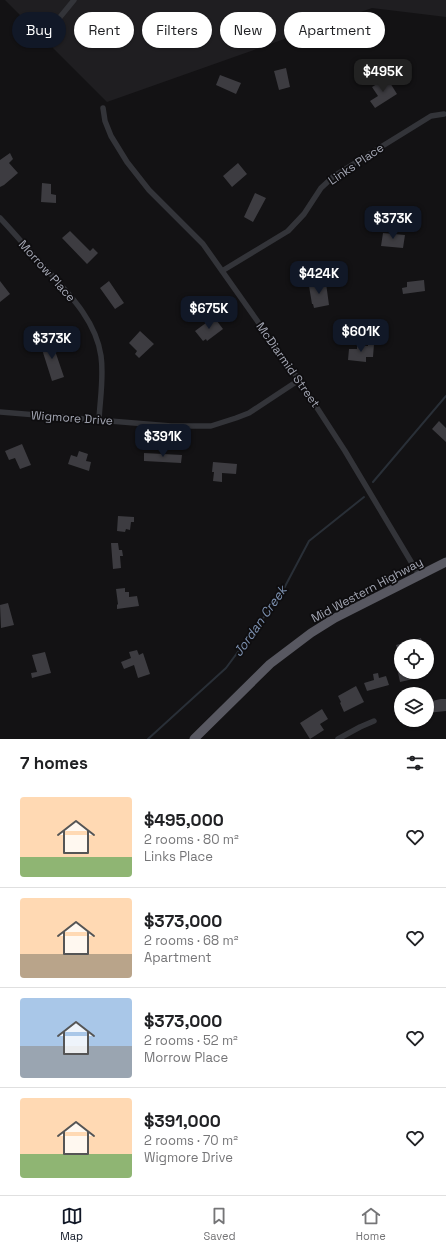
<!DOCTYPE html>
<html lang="en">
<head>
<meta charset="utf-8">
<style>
	:root { --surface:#fff; --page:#f6f6f6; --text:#202124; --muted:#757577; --line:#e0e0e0; --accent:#111827 }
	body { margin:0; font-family:"Space Grotesk",sans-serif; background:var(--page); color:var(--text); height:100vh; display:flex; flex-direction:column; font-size:15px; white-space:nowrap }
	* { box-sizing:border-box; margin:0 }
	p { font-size:13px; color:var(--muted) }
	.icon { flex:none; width:22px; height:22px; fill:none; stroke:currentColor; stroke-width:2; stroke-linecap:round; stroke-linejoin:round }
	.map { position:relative; height:739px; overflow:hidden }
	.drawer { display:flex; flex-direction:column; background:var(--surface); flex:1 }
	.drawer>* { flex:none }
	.top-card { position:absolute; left:12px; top:12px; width:422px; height:36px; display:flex; gap:8px }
	.buttons { position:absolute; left:394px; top:639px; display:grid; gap:8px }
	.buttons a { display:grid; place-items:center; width:40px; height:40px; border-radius:50%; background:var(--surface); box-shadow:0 1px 3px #0004; font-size:20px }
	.price { position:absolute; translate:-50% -34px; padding:0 9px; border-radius:8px; background:var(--accent); color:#fff; font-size:13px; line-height:26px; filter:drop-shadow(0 1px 2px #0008) }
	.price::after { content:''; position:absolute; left:50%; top:24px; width:12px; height:9px; margin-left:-6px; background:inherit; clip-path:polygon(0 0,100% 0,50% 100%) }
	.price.on { background:#222; color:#fff }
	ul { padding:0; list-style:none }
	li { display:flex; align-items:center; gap:12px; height:100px; padding:0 20px }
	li+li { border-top:1px solid var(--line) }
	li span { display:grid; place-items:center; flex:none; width:112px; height:80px; border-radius:4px; color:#555 }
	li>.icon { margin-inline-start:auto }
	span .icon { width:48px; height:48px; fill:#fffc; stroke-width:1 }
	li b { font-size:17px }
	h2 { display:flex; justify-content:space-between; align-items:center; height:48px; padding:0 20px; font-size:17px }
	.tag { padding:0 14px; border-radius:18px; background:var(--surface); box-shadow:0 1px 3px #0004; font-size:14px; line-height:36px }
	.tag.on { background:var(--accent); color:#fff }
	.menu { display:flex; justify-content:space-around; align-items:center; height:56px; border-top:1px solid var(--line); background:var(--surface); font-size:11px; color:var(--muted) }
	.menu a { display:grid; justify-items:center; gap:2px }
	.menu .on { color:var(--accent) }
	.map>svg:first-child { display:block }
	.built { fill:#1f1e21 }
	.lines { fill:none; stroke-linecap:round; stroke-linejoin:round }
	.stream { stroke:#292f37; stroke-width:2 }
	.building { fill:#3d3c41 }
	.minor { stroke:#333439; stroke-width:5.5 }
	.trunk { stroke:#585861; stroke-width:9 }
	.labels { text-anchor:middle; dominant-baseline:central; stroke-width:3.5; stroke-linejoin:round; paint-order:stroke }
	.street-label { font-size:12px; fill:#a4a7b4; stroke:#0e0d0f }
	.water-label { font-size:13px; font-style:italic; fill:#7c90af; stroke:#0e0d0f }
</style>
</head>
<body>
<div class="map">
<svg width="446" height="739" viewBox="0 0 446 739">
	<rect width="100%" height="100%" fill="#131214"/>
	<path class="built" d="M5,0H446V17L372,8L107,102Z"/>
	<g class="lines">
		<path class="stream" d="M373,482L446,396
			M148,739L226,668L281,594L309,541L364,497"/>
	</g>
	<path class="building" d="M286,68L290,87L279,90L274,71Z
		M220,75L241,83L236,94L216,85Z
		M387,78L397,94L375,108L370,101L378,96L372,87Z
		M10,153L13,159L9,163L18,173L4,185L0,187V160Z
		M238,163L247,174L232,187L223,176Z
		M42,183L51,184V194L56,195V203L41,202Z
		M255,193L266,198L253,222L244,217Z
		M70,231L90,251L93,248L98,253L87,264L62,238Z
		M383,233L405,235L403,248L381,246Z
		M424,280L425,291L403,294L402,288L407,287V282Z
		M0,281L10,294L0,302Z
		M109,281L124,303L115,309L100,288Z
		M326,283L329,305L314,308L313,304H312L309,286Z
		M214,317L223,329L207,341L206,339L203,341L195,331Z
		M140,331L154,344L139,358L135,354L137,351L129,343Z
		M51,339L64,377L52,381L40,343Z
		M368,343L374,344L373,357H366V362L348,360L349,349H357V345L368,346Z
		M439,421L446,428V442L432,429Z
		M22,444L31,465L20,469L15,458L9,460L5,451Z
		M79,451L88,454L86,461L91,462L89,471L68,464L71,455L77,457Z
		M144,453L182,455L181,463L144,461Z
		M213,462L237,464L236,474L222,473V482L213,481L214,472H212Z
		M118,516L134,517V522H131L130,530L126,529L125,532L117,531Z
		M111,543H118L119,550H122L123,556H120L121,568L113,569Z
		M125,588V592H129V597L137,596L139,606L117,609V605L118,604L116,589Z
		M8,603L14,625L1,628L0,605Z
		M421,638L423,646H401V657H400L396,645Z
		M137,650L139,655L143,653L150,674L138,678L134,665L124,669L121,662L131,658L129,652Z
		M45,652L51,673L32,678L31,673L37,672L32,655Z
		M401,661V672H411L413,679L400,682L396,663Z
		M378,673L379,678L386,676L389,685L367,691L364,683L374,680L373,674Z
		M356,686L364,702L344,712L340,703L341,702L338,696Z
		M441,699H446V711L427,713V702Z
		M322,709L328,719L320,724L324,730L310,739L300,723Z"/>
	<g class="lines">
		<path class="minor" d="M47,33L74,0
			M103,108L105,121L111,136L127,162L149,190L203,244L299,380L345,451L419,575
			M0,218C16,235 31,253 47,270C70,295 96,321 101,356C104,377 100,399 99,420
			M222,271L288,231L304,214L321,188L334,176L431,116L444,114
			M0,412L171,426H211L236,418L249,413L299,380
			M338,739L360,727L374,721"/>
		<path class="trunk" d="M194,739L270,664L311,633L335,618L446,562"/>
	</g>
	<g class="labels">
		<g class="street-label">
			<text transform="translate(356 164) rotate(-34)">Links Place</text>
			<text transform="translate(47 271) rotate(48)">Morrow Place</text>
			<text transform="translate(288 365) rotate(55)">McDiarmid Street</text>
			<text transform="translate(72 418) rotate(4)">Wigmore Drive</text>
			<text transform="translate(367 590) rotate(-28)">Mid Western Highway</text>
		</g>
		<g class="water-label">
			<text transform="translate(260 621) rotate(-55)">Jordan Creek</text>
		</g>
	</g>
</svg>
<div class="buttons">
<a><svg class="icon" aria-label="locate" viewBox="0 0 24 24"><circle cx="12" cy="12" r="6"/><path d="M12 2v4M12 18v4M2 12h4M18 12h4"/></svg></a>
<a><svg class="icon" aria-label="layers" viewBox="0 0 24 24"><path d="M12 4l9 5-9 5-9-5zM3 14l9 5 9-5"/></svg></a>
</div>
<b class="price on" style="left:383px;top:93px">$495K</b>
<b class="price" style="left:393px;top:240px">$373K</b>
<b class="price" style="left:319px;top:295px">$424K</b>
<b class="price" style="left:209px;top:330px">$675K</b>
<b class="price" style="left:361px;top:353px">$601K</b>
<b class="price" style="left:52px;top:360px">$373K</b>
<b class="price" style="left:163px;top:458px">$391K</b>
<div class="top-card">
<a class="tag on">Buy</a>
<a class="tag">Rent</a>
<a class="tag">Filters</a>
<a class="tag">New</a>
<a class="tag">Apartment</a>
</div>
</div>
<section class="drawer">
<h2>7 homes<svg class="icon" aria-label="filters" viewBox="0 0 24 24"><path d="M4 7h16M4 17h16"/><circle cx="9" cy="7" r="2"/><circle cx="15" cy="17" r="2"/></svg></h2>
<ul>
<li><span style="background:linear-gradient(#ffd9b3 75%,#8fb573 0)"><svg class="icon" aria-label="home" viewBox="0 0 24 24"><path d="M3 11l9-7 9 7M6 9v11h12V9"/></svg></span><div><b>$495,000</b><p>2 rooms · 80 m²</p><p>Links Place</p></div><svg class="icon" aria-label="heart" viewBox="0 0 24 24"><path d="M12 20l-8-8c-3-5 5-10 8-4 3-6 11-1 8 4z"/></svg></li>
<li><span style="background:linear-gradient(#ffd9b3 70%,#b9a48a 0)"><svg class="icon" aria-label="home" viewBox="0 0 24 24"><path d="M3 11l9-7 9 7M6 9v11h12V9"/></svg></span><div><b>$373,000</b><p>2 rooms · 68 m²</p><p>Apartment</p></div><svg class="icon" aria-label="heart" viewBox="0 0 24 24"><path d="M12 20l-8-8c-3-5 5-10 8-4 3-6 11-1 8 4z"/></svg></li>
<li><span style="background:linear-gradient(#a9c7e8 60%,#9aa5b1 0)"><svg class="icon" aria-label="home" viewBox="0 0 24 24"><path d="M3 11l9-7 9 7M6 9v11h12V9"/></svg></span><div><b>$373,000</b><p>2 rooms · 52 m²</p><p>Morrow Place</p></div><svg class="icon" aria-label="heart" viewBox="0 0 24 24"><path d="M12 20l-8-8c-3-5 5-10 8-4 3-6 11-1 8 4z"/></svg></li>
<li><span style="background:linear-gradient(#ffd9b3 70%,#8fb573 0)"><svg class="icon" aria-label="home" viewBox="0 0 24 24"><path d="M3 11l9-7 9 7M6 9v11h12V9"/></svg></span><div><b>$391,000</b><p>2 rooms · 70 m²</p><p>Wigmore Drive</p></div><svg class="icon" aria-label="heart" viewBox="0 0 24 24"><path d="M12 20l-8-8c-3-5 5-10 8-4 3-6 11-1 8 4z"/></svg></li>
</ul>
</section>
<nav class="menu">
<a class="on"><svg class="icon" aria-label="map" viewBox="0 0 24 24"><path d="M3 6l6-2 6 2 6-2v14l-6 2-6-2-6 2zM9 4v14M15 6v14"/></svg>Map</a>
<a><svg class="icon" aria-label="saved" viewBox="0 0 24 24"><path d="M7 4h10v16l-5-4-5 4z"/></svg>Saved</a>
<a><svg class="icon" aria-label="home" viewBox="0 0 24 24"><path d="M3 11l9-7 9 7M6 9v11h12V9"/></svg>Home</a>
</nav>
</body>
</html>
